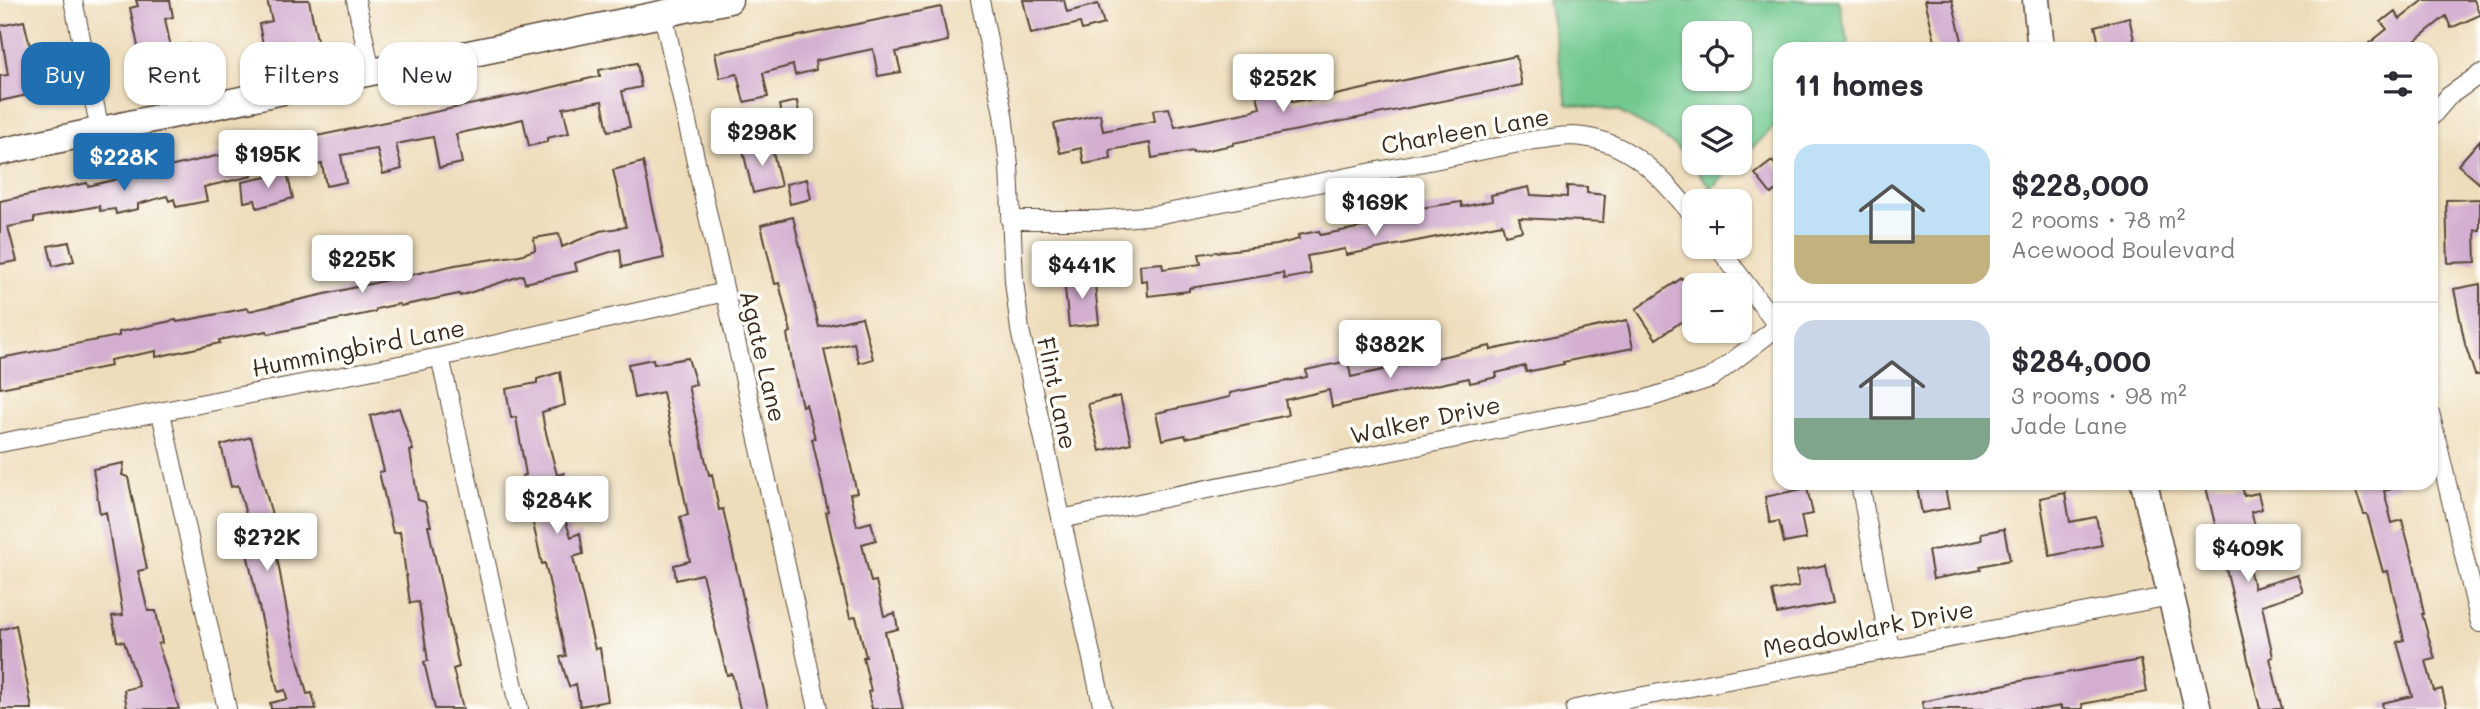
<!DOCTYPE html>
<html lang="en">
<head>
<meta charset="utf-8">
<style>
	:root { --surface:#fff; --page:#f7f7f7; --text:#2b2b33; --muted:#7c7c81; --line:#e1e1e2; --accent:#1f6fb2 }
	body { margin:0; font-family:Mali,sans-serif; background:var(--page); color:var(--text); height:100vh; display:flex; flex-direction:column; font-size:26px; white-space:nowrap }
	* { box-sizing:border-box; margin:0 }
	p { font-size:23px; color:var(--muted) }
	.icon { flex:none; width:38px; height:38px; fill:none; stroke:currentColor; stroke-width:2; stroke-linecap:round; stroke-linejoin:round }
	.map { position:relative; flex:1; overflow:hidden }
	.side { position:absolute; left:1773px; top:42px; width:665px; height:448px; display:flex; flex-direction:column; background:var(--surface); border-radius:21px; box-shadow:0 2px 5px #0004 }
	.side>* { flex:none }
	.banner { position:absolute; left:21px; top:42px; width:665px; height:63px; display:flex; gap:14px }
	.buttons { position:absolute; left:1682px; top:21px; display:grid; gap:14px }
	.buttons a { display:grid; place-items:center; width:70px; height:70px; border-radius:14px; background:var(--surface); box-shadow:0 2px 5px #0004; font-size:35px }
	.price { position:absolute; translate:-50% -60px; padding:0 16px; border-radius:7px; background:#fff; color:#222; font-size:23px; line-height:46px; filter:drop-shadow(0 2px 4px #0008) }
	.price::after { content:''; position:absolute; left:50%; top:42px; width:21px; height:16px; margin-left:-10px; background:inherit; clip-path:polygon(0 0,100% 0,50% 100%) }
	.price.on { background:var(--accent); color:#fff }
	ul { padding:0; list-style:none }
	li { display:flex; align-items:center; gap:21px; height:175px; padding:0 21px }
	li+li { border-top:2px solid var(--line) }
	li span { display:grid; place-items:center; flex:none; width:196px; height:140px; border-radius:21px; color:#555 }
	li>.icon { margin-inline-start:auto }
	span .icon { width:84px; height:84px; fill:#fffc; stroke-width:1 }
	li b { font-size:30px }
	h2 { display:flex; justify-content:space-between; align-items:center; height:84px; padding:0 21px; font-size:30px }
	.pill { padding:0 24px; border-radius:21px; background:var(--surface); box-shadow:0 2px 5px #0004; font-size:24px; line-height:63px }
	.pill.on { background:var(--accent); color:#fff }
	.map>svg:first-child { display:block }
	.green { fill:#6fc88f; stroke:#557956; stroke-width:2; fill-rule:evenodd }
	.building { fill:#d3aed0 }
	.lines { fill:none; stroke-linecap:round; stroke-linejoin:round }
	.street-casing { stroke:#564536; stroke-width:20 }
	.secondary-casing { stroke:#564536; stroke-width:29 }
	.street { stroke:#fff; stroke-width:18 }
	.secondary { stroke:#fff; stroke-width:26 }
	.labels { text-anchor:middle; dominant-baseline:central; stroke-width:7; stroke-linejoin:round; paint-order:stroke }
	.street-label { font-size:24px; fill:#3b2a1e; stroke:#fdfcf7 }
</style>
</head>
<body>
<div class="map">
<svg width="2480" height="709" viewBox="0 0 2480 709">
	<rect width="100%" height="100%" fill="#fdfcf7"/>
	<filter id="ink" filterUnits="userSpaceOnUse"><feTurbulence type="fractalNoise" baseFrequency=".0143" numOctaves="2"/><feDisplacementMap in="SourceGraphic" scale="14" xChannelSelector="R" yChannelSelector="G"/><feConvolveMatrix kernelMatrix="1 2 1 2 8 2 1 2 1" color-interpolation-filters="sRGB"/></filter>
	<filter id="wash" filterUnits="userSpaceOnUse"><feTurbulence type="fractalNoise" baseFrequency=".00686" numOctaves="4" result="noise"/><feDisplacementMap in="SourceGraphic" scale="28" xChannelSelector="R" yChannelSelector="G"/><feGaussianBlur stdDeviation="1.57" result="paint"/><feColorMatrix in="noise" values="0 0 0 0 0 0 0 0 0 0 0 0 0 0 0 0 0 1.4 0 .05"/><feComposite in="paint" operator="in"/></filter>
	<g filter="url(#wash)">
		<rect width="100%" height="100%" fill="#edb"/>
		<path class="green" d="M1548,0H1838L1850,49H1780V121L1740,160V117H1694V163H1737L1711,188L1684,154L1657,132L1617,111L1567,104ZM1694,33H1740V79H1694Z"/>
		<g id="blocks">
			<path class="building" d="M136,0H170L173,17L165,19L171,48L190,44L195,69L145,80L130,8L138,6Z
				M267,0H309L318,45L265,55L259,24L272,21Z
				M1023,0H1064L1067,12L1098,4L1104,24L1082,30L1080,23L1031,34Z
				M1925,0H1952L1964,49H1937Z
				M2424,0H2474L2480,15L2451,28L2446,16L2405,49H2362L2387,29L2381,22L2395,11L2400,19Z
				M941,7L948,41L896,52L901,72L878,76L873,49L815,61L816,70L795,75L793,65L763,73L768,97L744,102L737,74L720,78L715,53Z
				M2129,17L2136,49H2100L2095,26Z
				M24,21L41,92L0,101V76L8,75L0,26Z
				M1516,56L1522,85L1233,143V145L1193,153V151L1152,158L1150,143L1110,150L1111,159L1084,164L1081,148L1060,153L1054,124L1100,114L1103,131L1155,121L1153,110L1169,108L1175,127L1254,111L1253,110L1260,108L1257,95L1289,88L1292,102L1308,99V101Z
				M637,63L641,87L622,91L630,127L608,131L602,101L563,108L569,133L547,138V142L529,146L523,119L456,134L462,163L439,168L433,137L396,144L402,169L383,174L377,149L341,155L346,182L326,186L322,164L283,172L277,144L528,93L600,76L599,70Z
				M797,101L800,121L783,124L779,105Z
				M2480,140V184L2458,165Z
				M771,144L781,186L753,193L743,151Z
				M246,149L252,176L204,187L207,201L176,207L174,199L169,201L167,196L138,204V209L116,214L115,209L100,211L99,206L34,218V222L8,227L17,261L0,264V201L87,183L88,186Z
				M1772,161L1780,171V187L1771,194L1755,174Z
				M643,162L664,258L622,267L620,249L575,263L577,271L525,283L523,275L460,296L459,294L400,306L399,304L376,309L375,312L268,334L267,331L219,340L220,343L156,357V351L110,360L111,366L0,388V358L119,336V332L176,320L177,322L248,308L249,311L455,265L520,255L535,250L534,238L559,234L562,247L600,231L626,227L613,170Z
				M287,173L293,198L257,208L255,200L244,202L242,182Z
				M807,179L811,199L790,204L786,184Z
				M1567,186L1587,187V193L1605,195L1603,222L1519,218L1522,231L1505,235L1502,224L1346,255L1345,249L1307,256L1311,274L1284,279L1283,273L1189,288V291L1148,296L1147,280L1141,281L1140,265L1162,263L1163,269L1201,264L1199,254L1277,245L1299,239L1298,235L1319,231L1320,235L1368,226V222L1420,211V208L1461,202L1462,207L1492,201L1491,195L1529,187L1531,195L1567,197Z
				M2480,199V230H2475L2476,262L2448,263L2446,200Z
				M793,217L819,327L862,317L873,359L859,363L854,343L824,350L857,493L850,494L857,526L871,522L876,540L862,544L871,582L876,581L884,616L895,613L898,629L885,632L903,709H872L868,692L871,691L863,657H866L856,617L850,618L826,512L828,511L812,439L815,438L806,404L802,406L794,373L787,334L791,332L779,283L775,284L761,225Z
				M69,242L74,261L53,266L48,246Z
				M1094,275L1099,324L1069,327L1064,279Z
				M1682,278L1694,295V313L1656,339L1636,309Z
				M2480,284V375H2475L2465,344L2454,289Z
				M1627,320L1633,348L1563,362L1564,364L1526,372L1525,366L1496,373L1497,377L1470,383L1469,378L1332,407L1329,390L1285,400L1288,415L1186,438L1185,435L1162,440L1156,413L1230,397V393L1307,377L1306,370L1348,361L1351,377L1490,346L1491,350Z
				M688,358L696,384L688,386L709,475L712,474L719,510L723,509L768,709H740L732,674L727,675L702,574L676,580L674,565L690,561L680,517L688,515L663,392L634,398L628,364L653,359L654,364Z
				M560,372L565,405L542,412L544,425L557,475L564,473L566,488L555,490L571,537L580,533L583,554L573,557L595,649L600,648L608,701L580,706L576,684L569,687L560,657L566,656L545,563L542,564L527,496L525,497L522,487L525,486L522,476L526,475L516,417L511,418L506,389L537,383V379Z
				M1120,396L1131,443L1100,451L1088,404Z
				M399,408L413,450L410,451L418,500L425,502L431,526H428L459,667L453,669L463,709H435L424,662L428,661L419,602L410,603L400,532L393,533L379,472L384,471L370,416Z
				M251,437L280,545L275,546L290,628L307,694L312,693L316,709H271L270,703L287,699L285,690L278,692L240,522H248L238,485L231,487L221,445Z
				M124,463L122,475L128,477L147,569L138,571L148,611H156L162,643L158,644L179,709H127L124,690L139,686L124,642L117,641L112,616L123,615L106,512L100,514L93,469Z
				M1916,483H1944L1949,508L1922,513Z
				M2205,483H2242L2244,496L2258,493L2262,509L2251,512L2256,529L2243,532L2246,544L2243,545L2254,588L2297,575L2303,592L2262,605L2273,657L2270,658L2282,709H2260Z
				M2353,483H2398L2399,487L2384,491L2392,523L2402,520L2414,564L2424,614H2422L2435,659L2426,661L2434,691L2442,689L2447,709H2383L2382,703L2412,696L2397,642L2404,640L2388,571L2383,572L2367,514H2364Z
				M1807,488L1813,514L1801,516L1806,539L1784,543L1779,521L1770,523L1765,497Z
				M2065,493L2070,522L2096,517L2102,545L2050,556L2040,498Z
				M2004,529L2010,560L1980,566L1981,570L1933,579L1928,551L1982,540L1981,533Z
				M1825,565L1833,603L1777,614L1772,591L1799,586L1796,571Z
				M16,625L32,709H0V630Z
				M2141,660L2147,692L2082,704L2083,709H2061V706L2044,709H1923L1922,702L2025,680Z"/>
		</g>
	</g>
	<g filter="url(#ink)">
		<use href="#blocks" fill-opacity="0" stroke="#564536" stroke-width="2"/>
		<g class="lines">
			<defs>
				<path id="street" d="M73,0L100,130
					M356,0L371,72
					M980,0L1003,114L1009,166L1014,281L1020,330L1103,709
					M663,14L818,709
					M2431,117L2449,96L2480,74
					M1010,220H1098L1157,215L1534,140C1546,139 1560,136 1572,136C1628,138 1661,176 1694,217
					M1718,247L1780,329
					M440,357L519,709
					M161,413L227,709
					M2431,416L2480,623
					M0,443L440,357L725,292
					M1860,483L1890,649
					M1061,519L1646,399L1711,378L1780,325
					M1575,709L2171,596"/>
				<path id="secondary" d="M2036,0L2041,49
					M0,152L371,72L459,56L729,0
					M2144,483L2198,709"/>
			</defs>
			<use href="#street" class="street-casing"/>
			<use href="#secondary" class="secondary-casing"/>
			<use href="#street" class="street"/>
			<use href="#secondary" class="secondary"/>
		</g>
	</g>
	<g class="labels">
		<g class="street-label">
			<text transform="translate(1465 130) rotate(-10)">Charleen Lane</text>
			<text transform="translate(358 347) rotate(-11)">Hummingbird Lane</text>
			<text transform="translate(764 356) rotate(77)">Agate Lane</text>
			<text transform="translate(1058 393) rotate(78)">Flint Lane</text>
			<text transform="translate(1425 419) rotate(-12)">Walker Drive</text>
			<text transform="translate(1868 628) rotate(-11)">Meadowlark Drive</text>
		</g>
	</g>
</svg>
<div class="buttons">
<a><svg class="icon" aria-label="locate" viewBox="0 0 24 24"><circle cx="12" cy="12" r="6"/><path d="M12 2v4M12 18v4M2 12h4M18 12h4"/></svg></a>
<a><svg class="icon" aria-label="layers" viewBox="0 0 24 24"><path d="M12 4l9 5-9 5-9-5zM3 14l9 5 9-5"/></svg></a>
<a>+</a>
<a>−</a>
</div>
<b class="price" style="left:1283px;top:114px">$252K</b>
<b class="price" style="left:762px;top:168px">$298K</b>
<b class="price" style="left:268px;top:190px">$195K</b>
<b class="price on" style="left:124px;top:193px">$228K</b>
<b class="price" style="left:1375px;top:238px">$169K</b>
<b class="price" style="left:362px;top:295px">$225K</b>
<b class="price" style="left:1082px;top:301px">$441K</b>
<b class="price" style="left:1390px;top:380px">$382K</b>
<b class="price" style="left:557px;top:536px">$284K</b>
<b class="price" style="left:267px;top:573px">$272K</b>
<b class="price" style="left:2248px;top:584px">$409K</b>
<div class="banner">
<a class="pill on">Buy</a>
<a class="pill">Rent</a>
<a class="pill">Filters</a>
<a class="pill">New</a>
</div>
<section class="side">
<h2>11 homes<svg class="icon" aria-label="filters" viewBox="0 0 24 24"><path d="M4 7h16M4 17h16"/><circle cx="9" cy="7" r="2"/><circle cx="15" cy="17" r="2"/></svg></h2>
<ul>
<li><span style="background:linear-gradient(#bfe0f5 65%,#c2b280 0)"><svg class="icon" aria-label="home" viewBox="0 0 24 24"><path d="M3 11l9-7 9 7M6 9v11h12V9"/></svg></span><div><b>$228,000</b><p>2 rooms · 78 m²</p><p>Acewood Boulevard</p></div></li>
<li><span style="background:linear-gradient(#c9d6e8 70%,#7fa58c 0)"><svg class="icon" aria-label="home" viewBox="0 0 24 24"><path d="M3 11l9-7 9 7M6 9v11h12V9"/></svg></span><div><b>$284,000</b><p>3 rooms · 98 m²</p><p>Jade Lane</p></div></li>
</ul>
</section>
</div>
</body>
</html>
